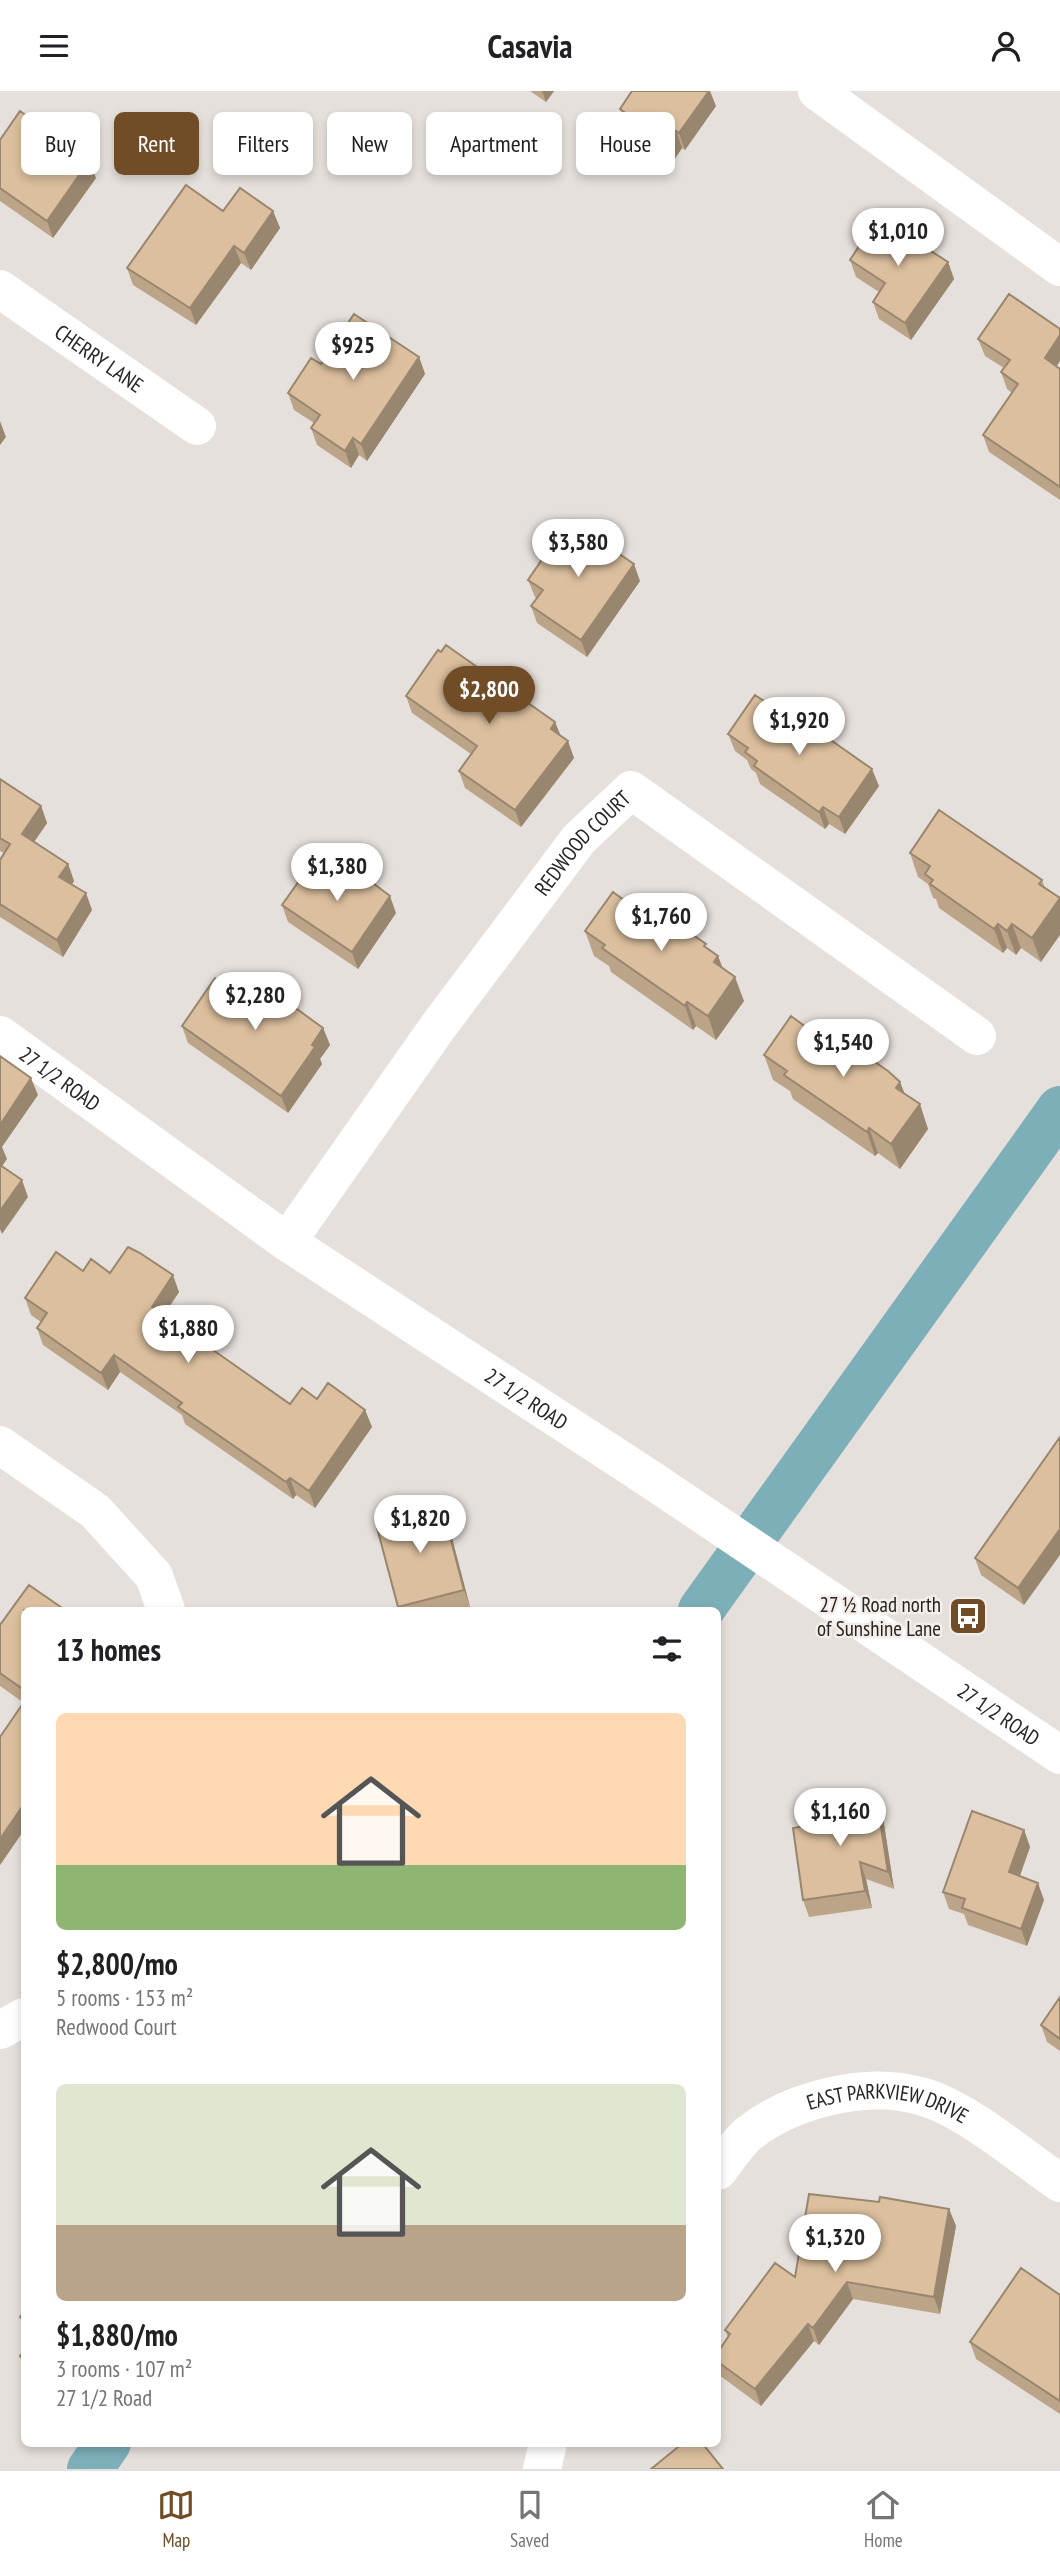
<!DOCTYPE html>
<html lang="en">
<head>
<meta charset="utf-8">
<style>
	:root { --surface:#fff; --page:#f6f6f6; --text:#202124; --muted:#757577; --line:#e0e0e0; --accent:#714d27 }
	body { margin:0; font-family:"PT Sans Narrow",sans-serif; background:var(--page); color:var(--text); height:100vh; display:flex; flex-direction:column; font-size:26px; white-space:nowrap }
	* { box-sizing:border-box; margin:0 }
	p { font-size:23px; color:var(--muted) }
	.icon { flex:none; width:38px; height:38px; fill:none; stroke:currentColor; stroke-width:2; stroke-linecap:round; stroke-linejoin:round }
	.map { position:relative; flex:1; overflow:hidden }
	.details { position:absolute; left:21px; top:1516px; width:700px; height:840px; display:flex; flex-direction:column; background:var(--surface); border-radius:10px; box-shadow:0 4px 10px #0003 }
	.details>* { flex:none }
	.banner { position:absolute; left:21px; top:21px; width:700px; height:63px; display:flex; gap:14px }
	.price { position:absolute; translate:-50% -60px; padding:0 16px; border-radius:24px; background:#fff; color:#222; font-size:23px; line-height:46px; filter:drop-shadow(0 2px 4px #0008) }
	.price::after { content:''; position:absolute; left:50%; top:42px; width:21px; height:16px; margin-left:-10px; background:inherit; clip-path:polygon(0 0,100% 0,50% 100%) }
	.price.on { background:var(--accent); color:#fff }
	ul { padding:0; list-style:none }
	li { display:grid; align-content:center; gap:14px; height:371px; padding:0 35px }
	li span { display:grid; place-items:center; height:217px; border-radius:10px; color:#555 }
	li>.icon { margin-inline-start:auto }
	span .icon { width:126px; height:126px; fill:#fffc; stroke-width:1 }
	li b { font-size:30px }
	h2 { display:flex; justify-content:space-between; align-items:center; height:84px; padding:0 35px; font-size:30px }
	.pill { padding:0 24px; border-radius:10px; background:var(--surface); box-shadow:0 4px 10px #0003; font-size:24px; line-height:63px }
	.pill.on { background:var(--accent); color:#fff }
	header { display:flex; justify-content:space-between; align-items:center; height:91px; padding:0 35px; background:var(--surface); font-size:32px; font-weight:800 }
	.dock { display:flex; justify-content:space-around; align-items:center; height:98px; border-top:2px solid var(--line); background:var(--surface); font-size:19px; color:var(--muted) }
	.dock a { display:grid; justify-items:center; gap:4px }
	.dock .on { color:var(--accent) }
	.map>svg:first-child { display:block }
	.lines { fill:none; stroke-linecap:round; stroke-linejoin:round }
	.canal { stroke:#7dafb8; stroke-width:46 }
	.street { stroke:#fff; stroke-width:38 }
	.wall { fill:#bca488 }
	.shaded-wall { fill:#99866f }
	.building { fill:#dbbf9e; stroke:#99866f; stroke-width:2 }
	.labels { text-anchor:middle; dominant-baseline:central; stroke-width:5; stroke-linejoin:round; paint-order:stroke }
	.street-label { font-size:21px; fill:#272523; stroke:#f4ede9 }
	.poi-label { font-size:21px; fill:#272523; stroke:#f4ede9; text-anchor:end }
</style>
</head>
<body>
<header><svg class="icon" aria-label="menu" viewBox="0 0 24 24"><path d="M4 6h16M4 12h16M4 18h16"/></svg>Casavia<svg class="icon" aria-label="person" viewBox="0 0 24 24"><circle cx="12" cy="8" r="4"/><path d="M4 21q1-7 8-7t8 7"/></svg></header>
<div class="map">
<svg width="1060" height="2378" viewBox="0 0 1060 2378">
	<rect width="100%" height="100%" fill="#e6e0dc"/>
	<g class="lines">
		<path class="canal" d="M701,1519L1060,1018
			M90,2378L108,2352"/>
		<g class="street">
			<path d="M817,0L1060,176"/>
			<path id="s1" d="M0,198L197,335"/>
			<path id="s2" d="M0,944L287,1151L650,1388L1060,1664"/>
			<path id="s3" d="M287,1151L437,937L579,748L631,699L977,945"/>
			<path d="M0,1354L95,1420L154,1485L166,1519"/>
			<path d="M0,1939L24,1926"/>
			<path id="s4" d="M718,2080C727,2068 737,2053 748,2043C792,2008 866,1990 920,2005C964,2016 1022,2066 1060,2092"/>
			<path d="M542,2378L548,2352"/>
		</g>
	</g>
	<path class="wall" d="M530,0H554L546,11Z
		M716,15L685,59L682,57L674,69L626,35L620,18Z
		M0,49L96,87L53,147L0,110Z
		M223,120H273L280,137L251,179L241,172L196,234L133,194L127,177Z
		M850,169L948,171L954,188L911,249L879,228L873,211L879,201L856,186Z
		M978,248L1057,276L1060,278V409L989,361L983,344L1012,302L1007,298L1001,281L1004,277L985,265Z
		M419,266L425,283L367,370L359,364L351,377L317,354L311,337L314,332L294,319L288,302L321,273Z
		M528,489L640,490L587,566L537,532L531,515L537,508L535,506Z
		M406,605L555,631L560,645L574,667L521,736L465,697L459,680L471,663L412,622Z
		M728,643L879,695L845,743L829,733L825,738L760,693L756,682L751,678L747,669L735,660Z
		M0,688L41,715L47,732L34,751L68,773L74,790L72,793L92,819L63,866L0,826V769L4,762L0,760Z
		M910,762L1042,789L1045,797L1041,871L1021,857L1016,864L1007,857L1003,862L939,817L936,808L933,807L928,793L918,786Z
		M282,814L396,822L358,878L288,831Z
		M632,815L708,858L718,865L723,878L744,910L716,949L696,935L693,939L611,881L609,875L594,865L585,840Z
		M241,904L323,937L330,954L320,968L322,973L288,1022L188,952L182,935Z
		M814,942L900,991L905,1003L928,1038L900,1078L878,1062L875,1065L793,1008L790,1000L773,989L764,964Z
		M83,1180L110,1182L179,1201L164,1224L290,1313L317,1308L365,1319L372,1336L315,1417L296,1404L293,1408L185,1333L182,1324L120,1281L108,1299L43,1254L37,1237L41,1231L31,1224L25,1207Z
		M1060,1346L1024,1514L981,1484L975,1467Z
		M441,1411L447,1428L470,1516L459,1519H398L375,1429Z
		M24,1519V1739L0,1774V1646L24,1612L0,1595V1534Z
		M882,1720L894,1798L866,1788L872,1817L809,1826L803,1809L824,1732Z
		M1024,1739L1030,1756L1020,1785L1044,1809L1027,1855L968,1834L964,1823L949,1818L943,1801Z
		M1060,1906V1960L1047,1951L1041,1934Z
		M879,2111L949,2118L956,2135L940,2223L853,2208L819,2254L814,2250L761,2315L719,2284L718,2279V2261L728,2247L725,2239L795,2186Z
		M1060,2204V2323L976,2268L970,2251Z
		M24,2220V2238L20,2226Z
		M24,2260V2277L20,2265Z"/>
	<path class="shaded-wall" d="M542,0H554L546,11Z
		M709,0H710L716,15L685,59L679,42Z
		M676,40L682,57L674,69L668,52Z
		M89,70L96,87L53,147L47,130Z
		M273,120L280,137L251,179L244,162Z
		M234,155L241,172L196,234L190,217Z
		M948,171L954,188L911,249L905,232Z
		M1060,244V270L1051,284L1045,267Z
		M419,266L425,283L367,370L361,353Z
		M0,330L6,346L0,354Z
		M353,347L359,364L351,377L345,360Z
		M634,473L640,490L587,566L581,549Z
		M555,631L562,648L551,638Z
		M568,650L574,667L521,736L515,719Z
		M872,678L879,695L845,743L839,726Z
		M41,715L47,732L28,760L22,743Z
		M823,716L829,733L825,738L819,721Z
		M68,773L74,790L66,803L59,786Z
		M86,802L92,819L63,866L57,849Z
		M390,805L396,822L358,878L352,861Z
		M1060,807V844L1041,871L1032,847Z
		M998,833L1007,857L1003,862L994,838Z
		M1012,833L1021,857L1016,864L1007,840Z
		M718,865L727,889L714,871Z
		M735,886L744,910L716,949L708,925Z
		M687,911L696,935L693,939L685,915Z
		M323,937L330,954L320,968L322,973L288,1022L281,1005L312,954Z
		M31,987L38,1004L2,1056L7,1068L0,1078V1034Z
		M900,991L909,1015L896,997Z
		M920,1013L928,1038L900,1078L891,1053Z
		M869,1037L878,1062L875,1065L867,1041Z
		M22,1089L28,1106L2,1143L0,1138V1120Z
		M173,1184L179,1201L158,1233L152,1216Z
		M114,1264L120,1281L108,1299L101,1282Z
		M365,1319L372,1336L315,1417L309,1400Z
		M290,1387L296,1404L293,1408L286,1391Z
		M441,1411L447,1428L470,1516L464,1499Z
		M1060,1438V1464L1024,1514L1018,1497Z
		M876,1703L882,1720L894,1798L888,1781Z
		M24,1713V1739L0,1774V1748Z
		M1024,1739L1030,1756L1015,1798L1009,1781Z
		M860,1771L866,1788L872,1817L865,1800Z
		M1038,1792L1044,1809L1027,1855L1021,1838Z
		M949,2118L956,2135L940,2223L934,2206Z
		M847,2191L853,2208L819,2254L813,2237Z
		M808,2233L814,2250L761,2315L755,2298Z"/>
	<path class="building" d="M632,0H709L679,42L676,40L668,52L620,18Z
		M20,20L89,70L47,130L0,97V49Z
		M186,94L223,120L240,97L273,120L244,162L234,155L190,217L127,177Z
		M878,126L948,171L905,232L873,211L885,192L850,169Z
		M1009,203L1060,238V244L1045,267L1060,278V396L983,344L1018,293L1001,281L1010,269L978,248Z
		M354,223L419,266L361,353L353,347L345,360L311,337L320,324L288,302L311,267L321,273Z
		M569,429L634,473L581,549L531,515L543,499L528,489Z
		M446,554L555,631L551,638L568,650L515,719L459,680L477,655L406,605L438,559L441,561Z
		M755,604L774,617L778,612L872,678L839,726L823,716L819,721L754,675L757,670L745,661L748,657L728,643Z
		M0,688L41,715L22,743L68,773L59,786L86,802L57,849L0,813V769L10,753L0,747Z
		M939,719L1042,789L1039,793L1060,807L1032,847L1012,833L1007,840L998,833L994,838L930,793L933,789L925,783L930,775L910,762Z
		M341,768L390,805L352,861L282,814L311,773L328,785Z
		M613,801L632,815L637,808L650,817L651,815L706,853L704,855L718,865L714,871L735,886L708,925L687,911L685,915L602,857L605,854L585,840Z
		M253,886L323,937L312,954L315,956L281,1005L182,935L215,887L241,904Z
		M791,925L814,942L819,935L831,943L832,941L888,980L900,991L896,997L920,1013L891,1053L869,1037L867,1041L784,984L787,980L764,964Z
		M0,965L31,987L0,1034Z
		M0,1074L22,1089L0,1120Z
		M128,1156L140,1162L173,1184L152,1216L290,1313L302,1297L317,1308L328,1292L365,1319L309,1400L290,1387L286,1391L178,1316L182,1312L114,1264L101,1282L37,1237L47,1222L25,1207L56,1161L83,1180L91,1168L110,1182Z
		M1060,1346V1438L1018,1497L975,1467Z
		M441,1411L464,1499L398,1516L375,1429Z
		M29,1494L65,1519H24V1599L0,1582V1534Z
		M24,1611V1713L0,1748V1646Z
		M876,1703L888,1781L860,1771L865,1800L803,1809L793,1737L824,1732L821,1711Z
		M972,1720L1024,1739L1009,1781L1038,1792L1021,1838L962,1817L965,1808L943,1801Z
		M1060,1906V1948L1041,1934Z
		M809,2103L879,2111L880,2106L949,2118L934,2206L847,2191L813,2237L808,2233L755,2298L718,2271V2261L730,2243L725,2239L775,2172L795,2186Z
		M1021,2177L1060,2204V2310L970,2251Z
		M24,2220V2229L20,2226Z
		M24,2260V2269L20,2265Z
		M683,2352H702L723,2378H651Z"/>
	<defs>
		<symbol id="bus-square" viewBox="-11 -11 22 22"><rect x="-9" y="-9" width="18" height="18" rx="4" fill="#714d27" stroke="#f4ede9"/><path d="M-5-6H5V4H4V6H2V4H-2V6H-4V4H-5ZM-3.5-4V0h7V-4ZM-3.5 1.2v1.5H-2V1.2ZM2 1.2v1.5H3.5V1.2Z" fill="#fff"/></symbol>
	</defs>
	<g fill-rule="evenodd">
		<use href="#bus-square" x="946" y="1503" width="44" height="44"/>
	</g>
	<g class="labels">
		<g class="street-label">
			<text stroke="none"><textPath href="#s1" startOffset="121">CHERRY LANE</textPath></text>
			<text stroke="none"><textPath href="#s3" startOffset="497">REDWOOD COURT</textPath></text>
			<text stroke="none"><textPath href="#s2" startOffset="74">27 1/2 ROAD</textPath></text>
			<text stroke="none"><textPath href="#s2" startOffset="640">27 1/2 ROAD</textPath></text>
			<text stroke="none"><textPath href="#s2" startOffset="1208">27 1/2 ROAD</textPath></text>
			<text stroke="none"><textPath href="#s4" startOffset="198">EAST PARKVIEW DRIVE</textPath></text>
		</g>
		<g class="poi-label">
			<text x="941" y="1513">27 ½ Road north<tspan x="941" dy="24">of Sunshine Lane</tspan></text>
		</g>
	</g>
</svg>
<b class="price" style="left:898px;top:177px">$1,010</b>
<b class="price" style="left:353px;top:291px">$925</b>
<b class="price" style="left:578px;top:488px">$3,580</b>
<b class="price on" style="left:489px;top:635px">$2,800</b>
<b class="price" style="left:799px;top:666px">$1,920</b>
<b class="price" style="left:337px;top:812px">$1,380</b>
<b class="price" style="left:661px;top:862px">$1,760</b>
<b class="price" style="left:255px;top:941px">$2,280</b>
<b class="price" style="left:843px;top:988px">$1,540</b>
<b class="price" style="left:188px;top:1274px">$1,880</b>
<b class="price" style="left:420px;top:1464px">$1,820</b>
<b class="price" style="left:840px;top:1757px">$1,160</b>
<b class="price" style="left:835px;top:2183px">$1,320</b>
<div class="banner">
<a class="pill">Buy</a>
<a class="pill on">Rent</a>
<a class="pill">Filters</a>
<a class="pill">New</a>
<a class="pill">Apartment</a>
<a class="pill">House</a>
</div>
<section class="details">
<h2>13 homes<svg class="icon" aria-label="filters" viewBox="0 0 24 24"><path d="M4 7h16M4 17h16"/><circle cx="9" cy="7" r="2"/><circle cx="15" cy="17" r="2"/></svg></h2>
<ul>
<li><span style="background:linear-gradient(#ffd9b3 70%,#8fb573 0)"><svg class="icon" aria-label="home" viewBox="0 0 24 24"><path d="M3 11l9-7 9 7M6 9v11h12V9"/></svg></span><div><b>$2,800/mo</b><p>5 rooms · 153 m²</p><p>Redwood Court</p></div></li>
<li><span style="background:linear-gradient(#dfe7d0 65%,#b9a48a 0)"><svg class="icon" aria-label="home" viewBox="0 0 24 24"><path d="M3 11l9-7 9 7M6 9v11h12V9"/></svg></span><div><b>$1,880/mo</b><p>3 rooms · 107 m²</p><p>27 1/2 Road</p></div></li>
</ul>
</section>
</div>
<nav class="dock">
<a class="on"><svg class="icon" aria-label="map" viewBox="0 0 24 24"><path d="M3 6l6-2 6 2 6-2v14l-6 2-6-2-6 2zM9 4v14M15 6v14"/></svg>Map</a>
<a><svg class="icon" aria-label="saved" viewBox="0 0 24 24"><path d="M7 4h10v16l-5-4-5 4z"/></svg>Saved</a>
<a><svg class="icon" aria-label="home" viewBox="0 0 24 24"><path d="M3 11l9-7 9 7M6 9v11h12V9"/></svg>Home</a>
</nav>
</body>
</html>
